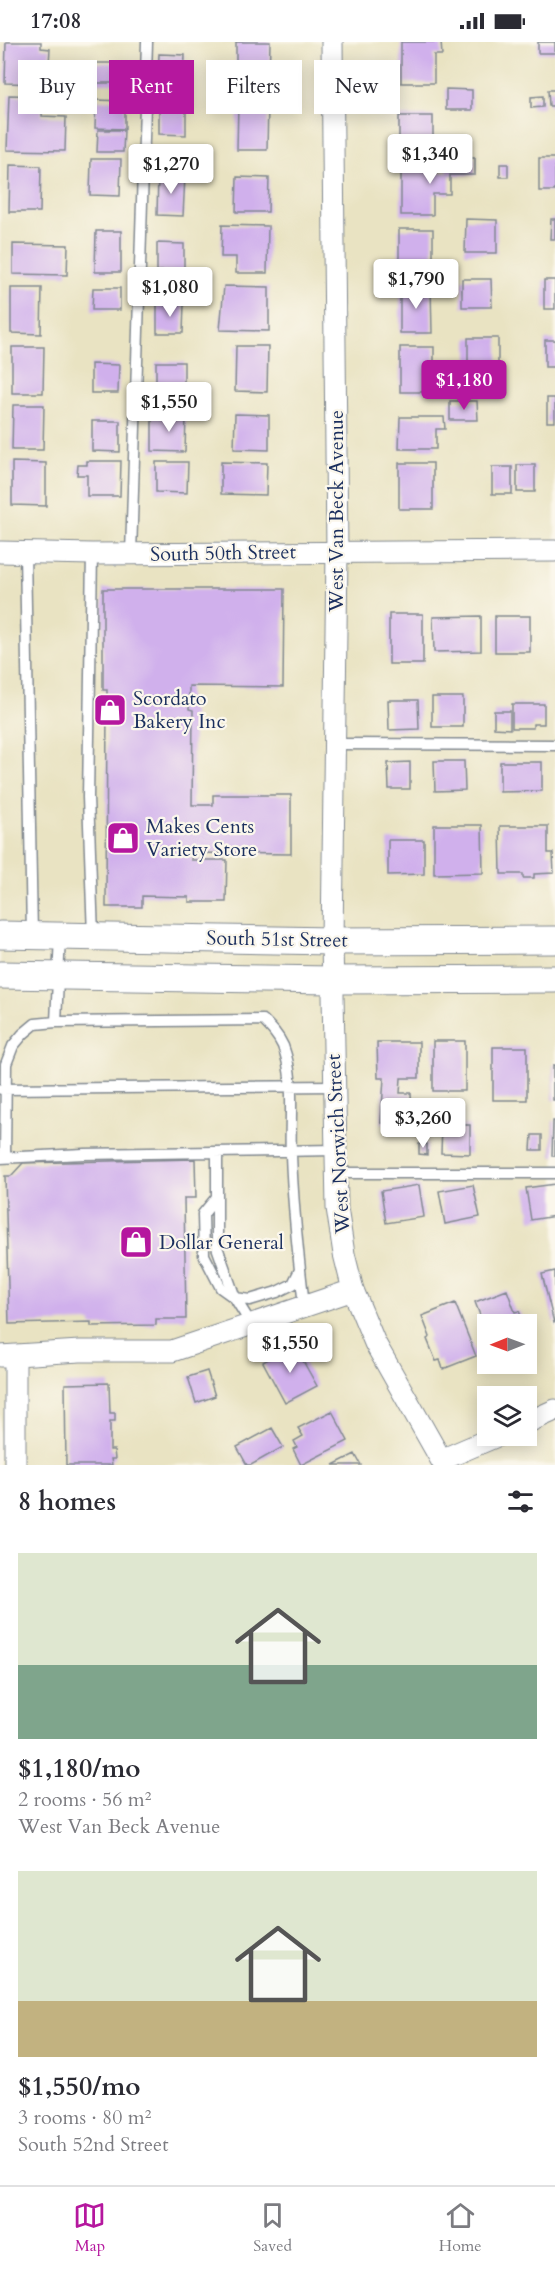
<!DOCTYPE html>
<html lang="en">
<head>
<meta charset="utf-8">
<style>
	:root { --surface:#fff; --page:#f7f7f7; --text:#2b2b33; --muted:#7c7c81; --line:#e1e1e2; --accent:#b5179e }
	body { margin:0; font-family:Cardo,serif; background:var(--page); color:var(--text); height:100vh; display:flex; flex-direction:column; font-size:22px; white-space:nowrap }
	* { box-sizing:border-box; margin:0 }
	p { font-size:20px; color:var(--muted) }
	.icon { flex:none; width:33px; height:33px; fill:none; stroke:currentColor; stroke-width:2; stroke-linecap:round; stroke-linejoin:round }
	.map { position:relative; height:1423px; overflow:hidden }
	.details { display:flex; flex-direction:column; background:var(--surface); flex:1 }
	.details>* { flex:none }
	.top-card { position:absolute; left:18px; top:18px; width:519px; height:54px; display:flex; gap:12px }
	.needle { width:39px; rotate:269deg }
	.controls { position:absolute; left:477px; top:1272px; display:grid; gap:12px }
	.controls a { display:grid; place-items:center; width:60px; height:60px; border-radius:0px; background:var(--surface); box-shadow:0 3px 15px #0003; font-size:30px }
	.price { position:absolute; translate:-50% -51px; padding:0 14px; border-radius:6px; background:#fff; color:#222; font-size:20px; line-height:39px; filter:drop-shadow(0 2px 3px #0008) }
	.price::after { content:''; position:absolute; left:50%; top:36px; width:18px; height:14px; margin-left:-9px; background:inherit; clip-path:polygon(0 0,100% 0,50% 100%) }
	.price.selected { background:var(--accent); color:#fff }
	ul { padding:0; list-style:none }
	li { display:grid; align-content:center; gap:12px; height:318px; padding:0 18px }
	li span { display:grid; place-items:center; height:186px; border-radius:0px; color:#555 }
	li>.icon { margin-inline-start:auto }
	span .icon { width:108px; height:108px; fill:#fffc; stroke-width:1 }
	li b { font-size:26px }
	h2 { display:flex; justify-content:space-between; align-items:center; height:72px; padding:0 18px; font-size:26px }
	.pill { padding:0 21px; border-radius:0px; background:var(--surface); box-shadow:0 3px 15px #0003; font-size:21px; line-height:54px }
	.pill.selected { background:var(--accent); color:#fff }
	.status { display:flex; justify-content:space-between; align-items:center; height:42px; padding:0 30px; background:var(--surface); direction:ltr }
	.status svg { height:16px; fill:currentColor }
	.tabs { display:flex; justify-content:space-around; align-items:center; height:84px; border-top:2px solid var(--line); background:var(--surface); font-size:16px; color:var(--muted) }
	.tabs a { display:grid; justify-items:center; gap:3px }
	.tabs .selected { color:var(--accent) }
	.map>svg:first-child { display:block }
	.building { fill:#d0b0ec }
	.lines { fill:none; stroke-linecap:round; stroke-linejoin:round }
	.service-casing { stroke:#828990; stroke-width:13 }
	.minor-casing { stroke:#828990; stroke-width:23 }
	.tertiary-casing { stroke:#828990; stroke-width:29 }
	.service { stroke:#fff; stroke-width:10 }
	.minor { stroke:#fff; stroke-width:21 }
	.tertiary { stroke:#fff; stroke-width:27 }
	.labels { text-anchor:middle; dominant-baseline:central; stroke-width:4.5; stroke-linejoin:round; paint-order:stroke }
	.street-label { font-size:20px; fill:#1b2f5e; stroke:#fbf7ec }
	.poi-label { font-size:20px; fill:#1b2f5e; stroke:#fbf7ec; text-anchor:start }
</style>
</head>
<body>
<div class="status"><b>17:08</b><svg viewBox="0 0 49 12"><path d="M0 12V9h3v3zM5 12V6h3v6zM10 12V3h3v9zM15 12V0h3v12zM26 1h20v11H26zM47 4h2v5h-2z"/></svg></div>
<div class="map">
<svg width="555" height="1423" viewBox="0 0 555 1423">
	<rect width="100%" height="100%" fill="#fbf7ec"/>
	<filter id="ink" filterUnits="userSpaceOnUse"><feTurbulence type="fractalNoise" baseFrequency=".0167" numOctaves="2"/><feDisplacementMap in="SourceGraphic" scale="12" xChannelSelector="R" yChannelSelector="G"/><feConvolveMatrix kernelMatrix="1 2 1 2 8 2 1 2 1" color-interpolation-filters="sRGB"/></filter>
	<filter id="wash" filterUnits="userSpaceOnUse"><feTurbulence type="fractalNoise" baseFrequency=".008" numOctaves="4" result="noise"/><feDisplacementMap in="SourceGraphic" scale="24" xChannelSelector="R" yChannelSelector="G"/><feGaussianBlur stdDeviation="1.35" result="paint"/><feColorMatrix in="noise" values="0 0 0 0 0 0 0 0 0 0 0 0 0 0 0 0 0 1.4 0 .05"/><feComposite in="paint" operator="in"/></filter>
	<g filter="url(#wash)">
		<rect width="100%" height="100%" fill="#e9e3c2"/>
		<g id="blocks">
			<path class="building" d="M6,0H41V6L50,7L49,22H41L40,42L5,41Z
				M236,0H270L269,41H236Z
				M401,0H441L442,13H434V41H401Z
				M538,0H555V11H538Z
				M159,12L185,13L184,41L158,40Z
				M95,21H123V41H95Z
				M446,47L472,48V68H446Z
				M548,48H555V64H549Z
				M9,53L43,54L42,74L66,75L65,109L7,108Z
				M543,54V65L531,66V55Z
				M96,58L125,59V87L95,86Z
				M238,62H268L267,108H237Z
				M159,65H186V93L159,92Z
				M399,74H433V108H399Z
				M98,88H124L123,110H97Z
				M447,116H475V133H450V152H433V173H401V126H437V130H447Z
				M539,116H555V149H539Z
				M91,117H121L120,154L90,153Z
				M500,122H508V135H500Z
				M10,123L41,124L40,170H9Z
				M158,133L185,134L183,174L157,173Z
				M237,135L269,136L268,170H236Z
				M466,177L497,178V211H465Z
				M551,177H555V197H550Z
				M222,183L268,184L267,231H236V215H221Z
				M399,187H433V230H399Z
				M96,189H121V230H95Z
				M157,201L184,202V230L157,229Z
				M13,202L68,203L67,233L13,232Z
				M462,237H491L492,265H462Z
				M544,238H555V267H544Z
				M224,244L269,245V289L220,288Z
				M400,245H431L432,291H400Z
				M11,246H42L41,292L11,291Z
				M93,246H120V268H92Z
				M157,262H184L183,291H157Z
				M468,296H498V324H468Z
				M545,298H555V325H545Z
				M236,304H268L267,350L235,349Z
				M12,305H44L43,351H12Z
				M400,305H434V350H400Z
				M156,320H184V348H156Z
				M91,322L119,323L118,351H91Z
				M547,356H555V380H547Z
				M450,359H477L478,378H450Z
				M13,363H44L43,408H12Z
				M235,372L269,373V408L234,407Z
				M152,373H186L185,410L152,409Z
				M400,375H444L445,387H436V407H399Z
				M92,379H120V410L92,409Z
				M87,419H121L120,454H87V433H77L78,423H87Z
				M12,420L46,421V464L12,463Z
				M156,420H188L187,451L156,450Z
				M221,420L267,421L266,453L221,452Z
				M399,421H433V467H399Z
				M517,423H535V450H517Z
				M492,425H512V452H492Z
				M103,547H284L283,645L189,644V667L193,668L192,763H213V753H291V812L192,811L191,818H227L226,860H189V855L142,854V865H106L107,648H103Z
				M389,572H423V622H389Z
				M481,574V609L434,610L433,575Z
				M495,574H530V610H495Z
				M432,655H463V685H432Z
				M388,658H418L419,687L389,688Z
				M512,662H544V682H533V686H512Z
				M494,669H510V687L494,686Z
				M434,719H464L465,748L435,749Z
				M410,720V747H389L388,721Z
				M500,720H542V749L500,750Z
				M434,783H482L483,831L434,832Z
				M500,784H548V811H553L554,831L534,832V836H523V832H501Z
				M388,798H424V832L388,833Z
				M433,999H465V1049H433Z
				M377,1000H419V1036H401L400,1051H411L412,1081H381L384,1036H378Z
				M493,1005H527V1058H493Z
				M553,1023H555V1058H553Z
				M553,1079H555V1114H552Z
				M442,1083H470V1112L441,1111Z
				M532,1093H542V1108H531Z
				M419,1102H427V1113L419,1112Z
				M195,1117L196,1156H184L186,1277H156V1283L91,1284V1280L9,1282L5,1134H11L23,1121Z
				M555,1142V1174L531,1178L526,1146Z
				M419,1143L424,1175L386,1181L381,1149Z
				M473,1143L480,1175L445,1182L439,1149Z
				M555,1229V1280L554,1281L542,1232Z
				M507,1248L515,1270L519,1269L524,1282H488L487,1292L475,1260Z
				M455,1261L476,1314L443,1327L440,1318L436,1319L427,1297L430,1295L422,1274Z
				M294,1303L317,1344L285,1361L263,1320Z
				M207,1329L215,1354L196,1361L188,1335Z
				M109,1341L110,1371H115V1379H110V1408H114L115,1417H111L112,1423H66L65,1342Z
				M332,1369L348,1399L301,1423L293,1407L297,1405L294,1399L303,1394L298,1386Z
				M272,1386L283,1405L251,1423H247L237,1405Z
				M355,1412L361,1423H333Z"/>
		</g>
	</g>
	<g filter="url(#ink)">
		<use href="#blocks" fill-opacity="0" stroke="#828990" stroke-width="1.5"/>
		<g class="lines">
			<defs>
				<path id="service" d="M25,511L32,893
					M92,512L88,755L93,894
					M131,512L147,0
					M336,702L555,703
					M56,980L60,894
					M1,1047L334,1044
					M217,1110V1205L235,1256L251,1282
					M5,1115L6,1022L13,1004L23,992L35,982L56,980L263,978C271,986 278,993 283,1004C296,1039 289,1076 291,1113C293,1163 298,1213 304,1263
					M0,1116L84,1112L335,1108
					M336,1131H555
					M217,1155L203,1172L204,1213L221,1246L235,1256L250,1258L277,1250L293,1242L300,1228"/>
				<path id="minor" d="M332,0L337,510L332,899L337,1166L344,1212L353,1248L375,1301L444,1423
					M0,510L92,512L555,509
					M0,1314L80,1309H172L353,1248
					M15,1314V1423
					M526,1381L555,1368
					M441,1418L497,1394"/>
				<path id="tertiary" d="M0,893L332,899L555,898
					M0,933L332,938L555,937"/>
			</defs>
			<use href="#service" class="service-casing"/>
			<use href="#minor" class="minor-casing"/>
			<use href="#tertiary" class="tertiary-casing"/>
			<use href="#service" class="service"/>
			<use href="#minor" class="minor"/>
			<use href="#tertiary" class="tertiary"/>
		</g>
	</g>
	<defs>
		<symbol id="shop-square" viewBox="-11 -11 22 22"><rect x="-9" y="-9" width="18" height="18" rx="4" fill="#b5179e" stroke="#fbf7ec"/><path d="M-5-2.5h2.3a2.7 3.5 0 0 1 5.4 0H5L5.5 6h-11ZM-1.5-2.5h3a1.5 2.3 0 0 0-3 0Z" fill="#fff"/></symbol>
	</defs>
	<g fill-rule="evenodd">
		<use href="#shop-square" x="91" y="649" width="38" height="38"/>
		<use href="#shop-square" x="104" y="777" width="38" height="38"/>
		<use href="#shop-square" x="117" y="1181" width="38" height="38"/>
	</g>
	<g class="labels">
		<g class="street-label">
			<text transform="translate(336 469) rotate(-90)">West Van Beck Avenue</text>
			<text transform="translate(223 511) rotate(-1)">South 50th Street</text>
			<text transform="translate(277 897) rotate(1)">South 51st Street</text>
			<text transform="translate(338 1102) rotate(-93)">West Norwich Street</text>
		</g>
		<g class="poi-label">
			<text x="133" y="656">Scordato<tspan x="133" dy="23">Bakery Inc</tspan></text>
			<text x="146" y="784">Makes Cents<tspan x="146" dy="23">Variety Store</tspan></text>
			<text x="159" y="1200">Dollar General</text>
		</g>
	</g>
</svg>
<div class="controls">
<a><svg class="needle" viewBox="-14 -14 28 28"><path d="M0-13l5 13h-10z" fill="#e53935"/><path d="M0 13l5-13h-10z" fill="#7c7c81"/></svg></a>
<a><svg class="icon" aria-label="layers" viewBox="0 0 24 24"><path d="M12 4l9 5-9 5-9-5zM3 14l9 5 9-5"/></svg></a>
</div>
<b class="price" style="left:430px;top:143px">$1,340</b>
<b class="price" style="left:171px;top:153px">$1,270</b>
<b class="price" style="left:416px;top:268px">$1,790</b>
<b class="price" style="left:170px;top:276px">$1,080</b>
<b class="price selected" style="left:464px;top:369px">$1,180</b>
<b class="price" style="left:169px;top:391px">$1,550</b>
<b class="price" style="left:423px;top:1107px">$3,260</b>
<b class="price" style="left:290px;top:1332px">$1,550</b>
<div class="top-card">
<a class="pill">Buy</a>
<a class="pill selected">Rent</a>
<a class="pill">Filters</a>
<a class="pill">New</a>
</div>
</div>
<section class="details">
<h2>8 homes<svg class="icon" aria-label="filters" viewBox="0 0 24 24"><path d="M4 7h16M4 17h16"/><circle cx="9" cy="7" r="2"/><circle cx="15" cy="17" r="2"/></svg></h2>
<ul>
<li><span style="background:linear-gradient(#dfe7d0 60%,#7fa58c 0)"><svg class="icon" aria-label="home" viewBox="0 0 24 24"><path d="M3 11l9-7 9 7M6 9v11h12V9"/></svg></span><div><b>$1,180/mo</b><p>2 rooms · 56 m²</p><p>West Van Beck Avenue</p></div></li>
<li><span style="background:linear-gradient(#dfe7d0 70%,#c2b280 0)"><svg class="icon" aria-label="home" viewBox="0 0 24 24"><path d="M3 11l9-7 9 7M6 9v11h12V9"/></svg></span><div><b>$1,550/mo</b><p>3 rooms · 80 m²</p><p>South 52nd Street</p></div></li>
</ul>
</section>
<nav class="tabs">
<a class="selected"><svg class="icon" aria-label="map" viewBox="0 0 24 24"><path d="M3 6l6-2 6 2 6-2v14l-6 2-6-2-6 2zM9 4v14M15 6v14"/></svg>Map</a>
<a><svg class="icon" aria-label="saved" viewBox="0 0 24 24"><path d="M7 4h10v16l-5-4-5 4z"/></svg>Saved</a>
<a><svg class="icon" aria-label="home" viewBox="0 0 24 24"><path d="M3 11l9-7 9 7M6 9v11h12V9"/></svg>Home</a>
</nav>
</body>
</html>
